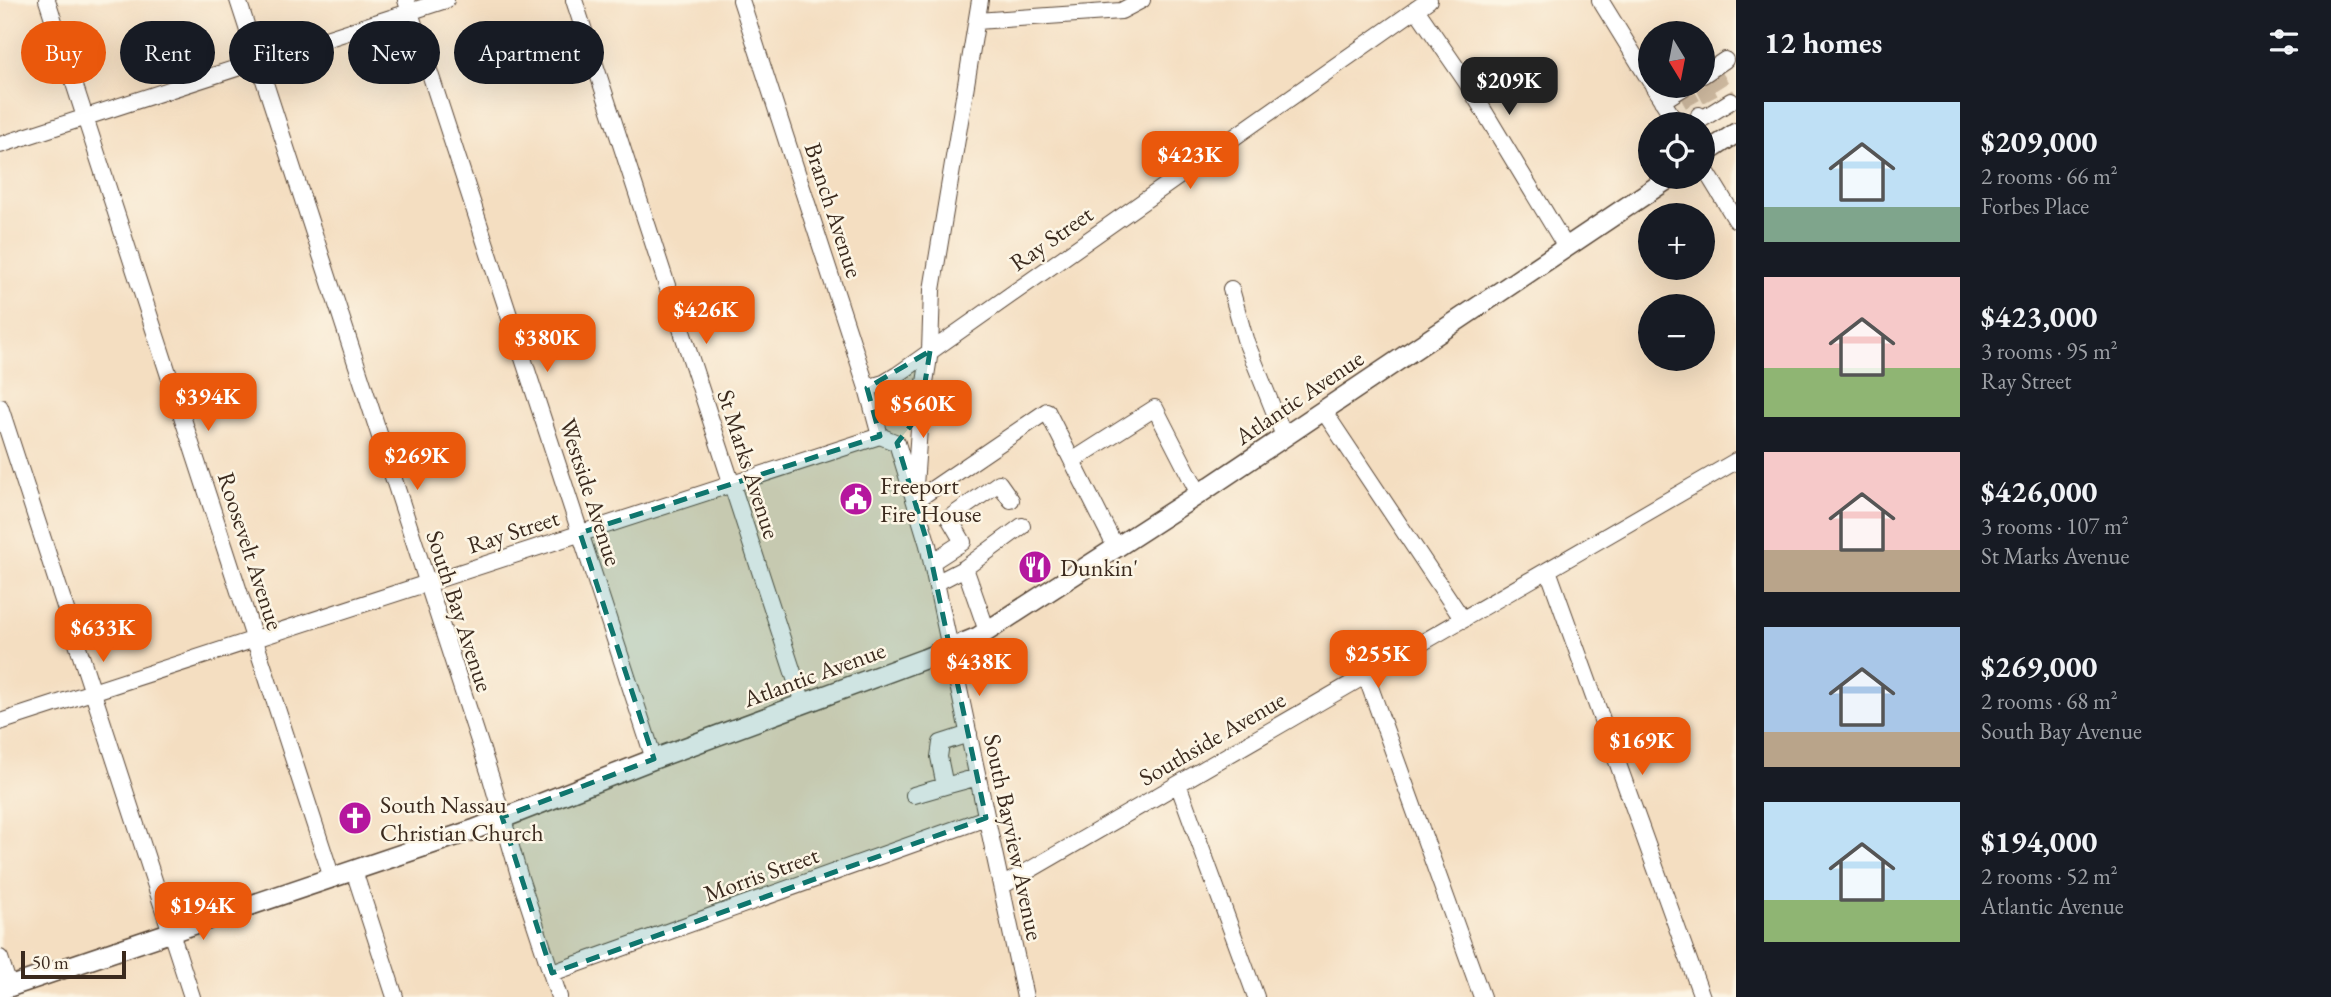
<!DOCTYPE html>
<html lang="en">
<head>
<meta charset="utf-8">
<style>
	:root { --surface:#171b24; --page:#20242c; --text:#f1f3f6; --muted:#9ea1a6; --accent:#ea580c }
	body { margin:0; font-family:"EB Garamond",serif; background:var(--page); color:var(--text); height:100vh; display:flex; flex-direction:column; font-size:26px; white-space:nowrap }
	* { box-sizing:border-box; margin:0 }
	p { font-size:23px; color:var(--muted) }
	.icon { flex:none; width:38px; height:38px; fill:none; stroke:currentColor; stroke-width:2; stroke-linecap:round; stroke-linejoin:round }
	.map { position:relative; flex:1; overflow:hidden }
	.details { display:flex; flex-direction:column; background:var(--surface); width:595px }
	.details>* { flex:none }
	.banner { position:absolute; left:21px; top:21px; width:665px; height:63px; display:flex; gap:14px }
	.needle { width:46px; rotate:170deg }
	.fabs { position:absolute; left:1638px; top:21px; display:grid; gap:14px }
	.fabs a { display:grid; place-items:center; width:77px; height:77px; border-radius:50%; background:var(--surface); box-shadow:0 7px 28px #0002; font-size:35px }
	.scale { position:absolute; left:21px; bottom:18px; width:105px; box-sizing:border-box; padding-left:7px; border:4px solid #3b2a1e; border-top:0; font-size:19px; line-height:24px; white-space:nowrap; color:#3b2a1e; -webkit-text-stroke:5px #fcf5e5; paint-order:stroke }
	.price { position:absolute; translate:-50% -60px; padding:0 16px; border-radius:14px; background:var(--accent); color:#fff; font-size:23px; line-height:46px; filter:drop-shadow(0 2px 4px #0008) }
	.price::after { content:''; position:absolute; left:50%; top:42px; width:21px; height:16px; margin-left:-10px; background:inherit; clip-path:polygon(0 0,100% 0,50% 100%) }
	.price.on { background:#222; color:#fff }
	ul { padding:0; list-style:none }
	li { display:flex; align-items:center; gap:21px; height:175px; padding:0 28px }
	li span { display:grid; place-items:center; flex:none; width:196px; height:140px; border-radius:0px; color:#555 }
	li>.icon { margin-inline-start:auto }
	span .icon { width:84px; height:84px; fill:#fffc; stroke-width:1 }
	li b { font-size:30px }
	h2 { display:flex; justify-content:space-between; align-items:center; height:84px; padding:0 28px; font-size:30px }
	.tag { padding:0 24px; border-radius:32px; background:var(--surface); box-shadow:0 7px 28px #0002; font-size:24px; line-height:63px }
	.tag.on { background:var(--accent); color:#fff }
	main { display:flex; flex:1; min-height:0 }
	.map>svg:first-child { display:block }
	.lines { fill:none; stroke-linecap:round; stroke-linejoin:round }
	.minor-tunnel { stroke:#cfbaa0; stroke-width:16; stroke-dasharray:16 8; stroke-linecap:butt }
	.minor-casing { stroke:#574536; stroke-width:18 }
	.major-casing { stroke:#574536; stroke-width:22 }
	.minor { stroke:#fff; stroke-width:16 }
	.major { stroke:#fff; stroke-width:19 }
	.marked { fill:#0f766e; fill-opacity:0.2; stroke:#0f766e; stroke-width:5; stroke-dasharray:14 9; stroke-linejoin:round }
	.labels { text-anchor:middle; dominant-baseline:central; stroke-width:5; stroke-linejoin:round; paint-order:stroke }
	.street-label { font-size:24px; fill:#3b2a1e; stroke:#fcf5e5 }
	.poi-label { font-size:24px; fill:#3b2a1e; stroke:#fcf5e5; text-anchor:start }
</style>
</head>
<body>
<main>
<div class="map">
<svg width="1736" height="997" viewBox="0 0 1736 997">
	<rect width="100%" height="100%" fill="#fcf5e5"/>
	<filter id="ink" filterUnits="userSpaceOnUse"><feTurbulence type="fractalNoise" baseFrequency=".0143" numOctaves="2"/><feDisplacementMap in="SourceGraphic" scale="14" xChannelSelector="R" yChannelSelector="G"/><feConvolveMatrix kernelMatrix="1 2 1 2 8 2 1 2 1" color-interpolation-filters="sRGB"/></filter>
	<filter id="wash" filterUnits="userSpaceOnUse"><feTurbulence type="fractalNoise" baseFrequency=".00686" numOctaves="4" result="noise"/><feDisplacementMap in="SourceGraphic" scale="28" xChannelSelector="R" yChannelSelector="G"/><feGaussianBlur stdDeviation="1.57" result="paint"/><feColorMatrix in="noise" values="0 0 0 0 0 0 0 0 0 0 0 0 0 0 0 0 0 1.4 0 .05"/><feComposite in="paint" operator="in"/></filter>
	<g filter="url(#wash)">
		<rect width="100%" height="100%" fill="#f4dec1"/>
	</g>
	<g filter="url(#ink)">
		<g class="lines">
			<path class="minor-tunnel" d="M1713,73L1729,98
				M1703,85L1714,106
				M1685,90L1699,115"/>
			<defs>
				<path id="minor" d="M47,0L332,878
					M238,0L491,778L519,875L559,997
					M406,0L654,759
					M574,0L803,703
					M741,0L867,388L880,436
					M1600,0L1650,81
					M1416,9L1467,83L1566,247
					M977,21L1121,11L1142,0
					M1703,75L1725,60
					M1653,86L1677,124
					M1662,101L1686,86
					M1699,115L1702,119L1731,101
					M0,145L446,0
					M1703,166L1736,220
					M1231,289L1245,339L1284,436
					M867,388L884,383L897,375L1429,0
					M0,407L192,997
					M1323,410L1463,620
					M880,436L897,443L928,545L1025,997
					M1072,461L1155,408L1199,494
					M915,486L920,414L930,351L932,290L980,0
					M915,501L1047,411L1116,548
					M932,562L963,542L949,518L999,483L1011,500
					M965,568L1022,526
					M1548,570L1702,997
					M936,583L965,568L987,631
					M1366,676L1482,997
					M0,722L880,436
					M969,734L941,743L939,757L945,786L978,777
					M1178,784L1256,997
					M914,795L945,786
					M354,871L395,997
					M1002,886L1736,461
					M0,958L9,986
					M552,973L986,818"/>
				<path id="major" d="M1703,155L1736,133
					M0,990L473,830L654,759L924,659L978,637L1199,494L1671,177"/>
			</defs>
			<use href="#minor" class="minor-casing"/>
			<use href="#major" class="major-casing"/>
			<use href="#minor" class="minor"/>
			<use href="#major" class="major"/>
		</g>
	</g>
	<path class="marked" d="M930,351L920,414L897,443L928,545L986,818L552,973L502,817L654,759L580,533L880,436L867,388Z"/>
	<defs>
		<symbol id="civic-disc" viewBox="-11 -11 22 22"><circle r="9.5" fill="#b5179e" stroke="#fcf5e5"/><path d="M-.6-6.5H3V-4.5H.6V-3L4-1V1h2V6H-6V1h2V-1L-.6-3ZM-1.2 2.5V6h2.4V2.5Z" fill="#fff"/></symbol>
		<symbol id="restaurant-disc" viewBox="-11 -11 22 22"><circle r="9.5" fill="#b5179e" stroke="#fcf5e5"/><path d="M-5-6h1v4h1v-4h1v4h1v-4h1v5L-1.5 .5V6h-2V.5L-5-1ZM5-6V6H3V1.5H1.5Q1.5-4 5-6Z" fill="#fff"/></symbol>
		<symbol id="church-disc" viewBox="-11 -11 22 22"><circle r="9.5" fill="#b5179e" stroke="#fcf5e5"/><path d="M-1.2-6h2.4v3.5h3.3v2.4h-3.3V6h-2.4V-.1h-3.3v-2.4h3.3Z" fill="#fff"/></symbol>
	</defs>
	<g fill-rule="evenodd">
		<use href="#civic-disc" x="837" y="480" width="38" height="38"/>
		<use href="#restaurant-disc" x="1016" y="548" width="38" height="38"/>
		<use href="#church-disc" x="336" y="799" width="38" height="38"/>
	</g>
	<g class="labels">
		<g class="street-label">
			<text transform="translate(834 210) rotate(72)">Branch Avenue</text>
			<text transform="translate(1051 238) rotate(-35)">Ray Street</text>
			<text transform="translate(1299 397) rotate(-34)">Atlantic Avenue</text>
			<text transform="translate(749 464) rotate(72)">St Marks Avenue</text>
			<text transform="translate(591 492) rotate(72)">Westside Avenue</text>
			<text transform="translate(513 531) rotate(-18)">Ray Street</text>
			<text transform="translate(251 551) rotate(72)">Roosevelt Avenue</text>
			<text transform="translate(460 611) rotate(72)">South Bay Avenue</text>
			<text transform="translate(814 674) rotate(-20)">Atlantic Avenue</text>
			<text transform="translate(1212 738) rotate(-30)">Southside Avenue</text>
			<text transform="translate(1014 837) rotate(78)">South Bayview Avenue</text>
			<text transform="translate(761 874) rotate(-20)">Morris Street</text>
		</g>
		<g class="poi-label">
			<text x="880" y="485">Freeport<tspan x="880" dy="28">Fire House</tspan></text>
			<text x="1060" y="567">Dunkin'</text>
			<text x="380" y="804">South Nassau<tspan x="380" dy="28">Christian Church</tspan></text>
		</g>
	</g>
</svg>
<div class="fabs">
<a><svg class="needle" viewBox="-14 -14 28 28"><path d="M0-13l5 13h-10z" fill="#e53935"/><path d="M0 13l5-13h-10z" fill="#9ea1a6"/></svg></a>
<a><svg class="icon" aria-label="locate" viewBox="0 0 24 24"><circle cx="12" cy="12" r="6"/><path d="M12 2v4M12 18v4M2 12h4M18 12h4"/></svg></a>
<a>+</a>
<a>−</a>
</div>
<div class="scale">50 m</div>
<b class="price on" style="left:1509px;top:117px">$209K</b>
<b class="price" style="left:1190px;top:191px">$423K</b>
<b class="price" style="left:706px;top:346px">$426K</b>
<b class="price" style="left:547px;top:374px">$380K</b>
<b class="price" style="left:208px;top:433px">$394K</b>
<b class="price" style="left:923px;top:440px">$560K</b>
<b class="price" style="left:417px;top:492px">$269K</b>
<b class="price" style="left:103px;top:664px">$633K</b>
<b class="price" style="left:1378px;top:690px">$255K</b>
<b class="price" style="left:979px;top:698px">$438K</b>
<b class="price" style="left:1642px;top:777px">$169K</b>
<b class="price" style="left:203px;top:942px">$194K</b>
<div class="banner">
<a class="tag on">Buy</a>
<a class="tag">Rent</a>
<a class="tag">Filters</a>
<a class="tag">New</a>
<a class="tag">Apartment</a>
</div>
</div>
<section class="details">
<h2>12 homes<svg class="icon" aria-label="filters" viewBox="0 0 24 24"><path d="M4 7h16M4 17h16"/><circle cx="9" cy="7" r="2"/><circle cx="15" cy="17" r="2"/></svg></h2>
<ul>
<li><span style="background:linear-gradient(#bfe0f5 75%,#7fa58c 0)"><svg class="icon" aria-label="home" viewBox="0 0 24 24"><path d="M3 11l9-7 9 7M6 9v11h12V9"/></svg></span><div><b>$209,000</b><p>2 rooms · 66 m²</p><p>Forbes Place</p></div></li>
<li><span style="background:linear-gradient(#f6c9c9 65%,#8fb573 0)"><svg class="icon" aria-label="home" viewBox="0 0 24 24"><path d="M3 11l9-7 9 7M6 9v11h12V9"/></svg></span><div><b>$423,000</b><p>3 rooms · 95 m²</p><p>Ray Street</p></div></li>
<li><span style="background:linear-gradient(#f6c9c9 70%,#b9a48a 0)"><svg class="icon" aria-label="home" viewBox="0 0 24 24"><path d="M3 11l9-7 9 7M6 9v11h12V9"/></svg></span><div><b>$426,000</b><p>3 rooms · 107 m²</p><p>St Marks Avenue</p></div></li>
<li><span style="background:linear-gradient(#a9c7e8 75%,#b9a48a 0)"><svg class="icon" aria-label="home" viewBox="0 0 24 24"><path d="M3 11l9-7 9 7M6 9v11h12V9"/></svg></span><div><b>$269,000</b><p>2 rooms · 68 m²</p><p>South Bay Avenue</p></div></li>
<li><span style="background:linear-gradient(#bfe0f5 70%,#8fb573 0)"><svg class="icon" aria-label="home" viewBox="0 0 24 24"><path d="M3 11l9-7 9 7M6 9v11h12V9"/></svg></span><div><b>$194,000</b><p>2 rooms · 52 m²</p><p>Atlantic Avenue</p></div></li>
</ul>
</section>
</main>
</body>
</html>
